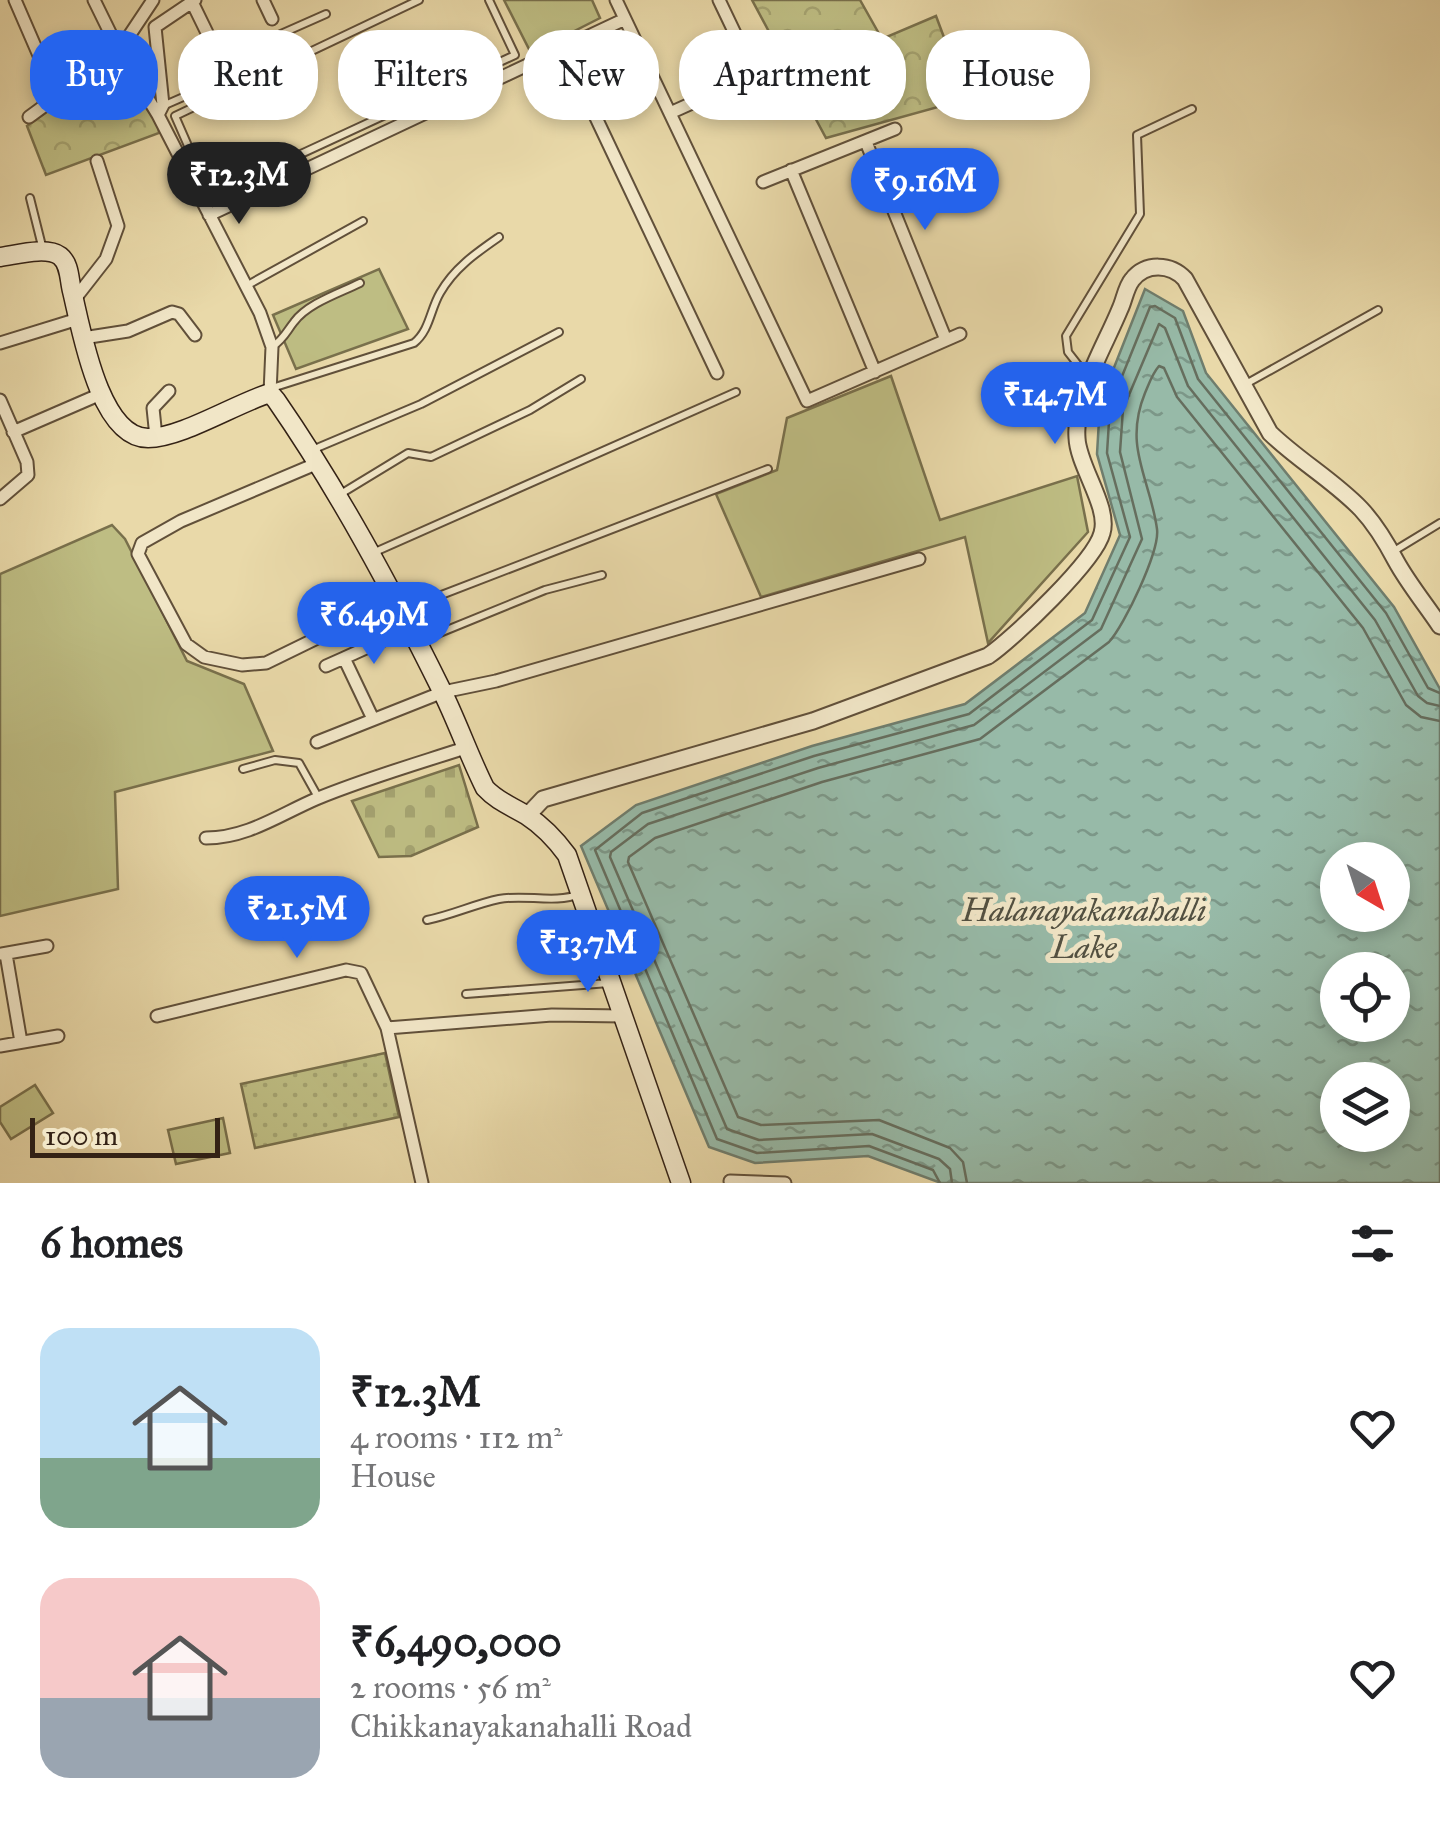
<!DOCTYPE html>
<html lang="en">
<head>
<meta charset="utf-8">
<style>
	:root { --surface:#fff; --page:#f6f6f6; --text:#202124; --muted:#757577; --accent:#2563eb }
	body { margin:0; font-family:"IM FELL Great Primer",serif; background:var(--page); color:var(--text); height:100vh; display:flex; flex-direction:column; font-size:38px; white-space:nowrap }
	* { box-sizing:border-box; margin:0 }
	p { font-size:32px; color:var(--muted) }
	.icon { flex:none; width:55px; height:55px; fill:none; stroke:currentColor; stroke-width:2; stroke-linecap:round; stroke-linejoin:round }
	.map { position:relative; height:1183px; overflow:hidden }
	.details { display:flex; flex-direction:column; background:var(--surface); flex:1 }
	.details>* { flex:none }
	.banner { position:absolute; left:30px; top:30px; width:1380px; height:90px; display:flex; gap:20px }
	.needle { width:65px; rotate:141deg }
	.controls { position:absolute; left:1320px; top:842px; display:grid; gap:20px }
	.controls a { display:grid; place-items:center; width:90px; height:90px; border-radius:50%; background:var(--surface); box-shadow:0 5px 15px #0003; font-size:50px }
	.scale { position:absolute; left:30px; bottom:25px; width:190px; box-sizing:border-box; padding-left:10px; border:5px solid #342215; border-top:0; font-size:28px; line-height:35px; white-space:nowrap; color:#342215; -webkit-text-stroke:8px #f1e6c7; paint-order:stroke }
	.price { position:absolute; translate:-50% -85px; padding:0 22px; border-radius:35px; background:var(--accent); color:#fff; font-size:32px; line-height:65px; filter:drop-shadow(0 2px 5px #0008) }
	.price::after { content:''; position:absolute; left:50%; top:60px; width:30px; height:22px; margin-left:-15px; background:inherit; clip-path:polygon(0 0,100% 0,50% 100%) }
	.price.active { background:#222; color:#fff }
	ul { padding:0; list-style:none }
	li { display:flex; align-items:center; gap:30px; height:250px; padding:0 40px }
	li span { display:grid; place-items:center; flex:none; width:280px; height:200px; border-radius:30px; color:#555 }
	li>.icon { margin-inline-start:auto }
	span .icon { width:120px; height:120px; fill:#fffc; stroke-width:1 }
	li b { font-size:42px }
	h2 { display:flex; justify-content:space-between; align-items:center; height:120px; padding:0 40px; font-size:42px }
	.tag { padding:0 35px; border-radius:40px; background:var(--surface); box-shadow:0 5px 15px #0003; font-size:35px; line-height:90px }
	.tag.active { background:var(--accent); color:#fff }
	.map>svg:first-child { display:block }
	.grass { fill:#bebd83; stroke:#79704c; stroke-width:2.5 }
	.forest { fill:url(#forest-crowns); stroke:#79704c; stroke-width:2.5 }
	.cemetery { fill:url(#cemetery-stones); stroke:#79704c; stroke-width:2.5 }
	.garden { fill:url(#garden-dots); stroke:#79704c; stroke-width:2.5 }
	.water { fill:url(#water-ripples); stroke:#6f7d6d; stroke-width:2.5; fill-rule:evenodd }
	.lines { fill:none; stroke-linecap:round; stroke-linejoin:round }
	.shore { stroke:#666e5e; stroke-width:2.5 }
	.service-casing { stroke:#61503a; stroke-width:10 }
	.minor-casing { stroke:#61503a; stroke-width:15 }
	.tertiary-casing { stroke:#61503a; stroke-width:19 }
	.secondary-casing { stroke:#342215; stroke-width:21 }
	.service { stroke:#f1e6c7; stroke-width:6 }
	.minor { stroke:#f1e6c7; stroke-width:11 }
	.tertiary { stroke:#f1e6c7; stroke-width:15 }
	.secondary { stroke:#f1e6c7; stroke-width:18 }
	.labels { text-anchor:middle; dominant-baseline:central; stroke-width:10; stroke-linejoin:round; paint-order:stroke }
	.water-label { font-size:32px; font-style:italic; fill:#525041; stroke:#f1e6c7 }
</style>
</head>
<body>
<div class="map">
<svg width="1440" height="1183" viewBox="0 0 1440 1183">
	<defs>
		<pattern id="forest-crowns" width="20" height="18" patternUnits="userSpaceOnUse" patternTransform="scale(2.5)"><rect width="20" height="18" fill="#bebd83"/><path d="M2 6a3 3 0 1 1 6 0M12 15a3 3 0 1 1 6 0" fill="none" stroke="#a4a270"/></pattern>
		<pattern id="cemetery-stones" width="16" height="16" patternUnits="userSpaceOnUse" patternTransform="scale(2.5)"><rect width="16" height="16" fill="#bebd83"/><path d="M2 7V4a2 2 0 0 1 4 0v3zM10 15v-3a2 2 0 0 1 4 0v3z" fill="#a4a270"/></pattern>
		<pattern id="garden-dots" width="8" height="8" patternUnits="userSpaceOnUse" patternTransform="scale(2.5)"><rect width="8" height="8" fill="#bebd83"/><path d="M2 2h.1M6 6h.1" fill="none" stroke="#a4a270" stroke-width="1.8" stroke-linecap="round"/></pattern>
		<pattern id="water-ripples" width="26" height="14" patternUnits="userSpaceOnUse" patternTransform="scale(2.5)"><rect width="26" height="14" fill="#97baa8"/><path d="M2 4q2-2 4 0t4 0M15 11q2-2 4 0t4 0" fill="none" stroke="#7c9788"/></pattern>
	</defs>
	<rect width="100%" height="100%" fill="#e9d9a9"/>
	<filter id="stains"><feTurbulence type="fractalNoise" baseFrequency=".002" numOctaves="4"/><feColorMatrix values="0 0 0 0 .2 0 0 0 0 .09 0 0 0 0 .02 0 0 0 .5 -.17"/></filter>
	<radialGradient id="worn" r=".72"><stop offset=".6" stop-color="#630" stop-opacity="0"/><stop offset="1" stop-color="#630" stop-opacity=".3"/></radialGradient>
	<path class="grass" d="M504,0H592L600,18L531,53Z
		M379,269L408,329L296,369L273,315Z
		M891,376L940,520L1077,476L1088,532L988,643L965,537L761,597L716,494L777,470L787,418Z
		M112,525L125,539L187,661L244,684L273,751L115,792L118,889L0,916V574Z
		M35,1085L53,1113L11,1139L0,1122V1107Z
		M223,1118L230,1153L176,1164L168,1130Z"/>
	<path class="forest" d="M752,0H860L882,39L936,16L967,99L826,138Z
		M113,65L158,123L159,133L46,175L27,126Z"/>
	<path class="cemetery" d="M459,765L478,827L411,856L379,857L352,801Z"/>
	<path class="garden" d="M385,1053L399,1117L255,1148L241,1084Z"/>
	<path class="water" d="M1145,289L1183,311L1206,373L1394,607L1440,689V1183H941L868,1156L755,1163L709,1147L581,846L636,805L812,746L965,704L1085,613L1120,535L1097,454L1100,403ZM1392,860V915H1338V860ZM1392,970V1025H1338V970ZM1392,1080V1135H1338V1080Z"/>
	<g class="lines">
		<path class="shore" d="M940,1183L933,1170L869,1146L757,1153L717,1139L595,850L642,813L814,756L969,714L1092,620L1130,537L1107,453L1110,406L1150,307L1155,306L1175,318L1198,379L1386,613L1428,688L1440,693
			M952,1183L950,1169L939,1159L872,1134L759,1140L727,1129L610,857L611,852L648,824L818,768L974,725L1101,629L1142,539L1120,452L1123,409L1159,324L1165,328L1188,386L1375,620L1418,696L1427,703L1440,706
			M967,1183L963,1162L950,1148L879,1120L761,1125L738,1117L628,862L629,857L655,838L822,782L980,739L1109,642C1124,626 1160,551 1157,529C1150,478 1123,447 1145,393C1149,384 1152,374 1159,366L1164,368L1177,397L1363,628L1406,705L1421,717L1440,721"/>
		<defs>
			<path id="service" d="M419,0L175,116L210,196L515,55L489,0
				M165,105L275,57L274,37L326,14
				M30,198L43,250
				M246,286L363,221
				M272,347C284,339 286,332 294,322C308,303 340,293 360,283
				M1086,375L1068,352L1066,336L1140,214L1137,135L1192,109
				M1244,385L1378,310
				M272,388L414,343C430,330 430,310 440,293C454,268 476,253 499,237
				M312,450L421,404L559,332
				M339,495L408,453L431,457L530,410L581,379
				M1394,551L1440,523
				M375,552L736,392
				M405,609L768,469
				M420,641L545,590L602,575
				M243,769L275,760L299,763L318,797
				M427,920C452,915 475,904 499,899C526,894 554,904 580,894
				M466,994L609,983"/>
			<path id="minor" d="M15,0L57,97
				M153,0L119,51L158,115L260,313L272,347L270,393
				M263,0L272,19
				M616,0L807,401L960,334
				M192,2L212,43
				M563,48L717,373
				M670,113L752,76V69L719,0
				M158,115L163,105L155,27L195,0
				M29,117L119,51L94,0
				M866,142L946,340
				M791,170L875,372
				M763,182L895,129
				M209,215L625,19
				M74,300L106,259L118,226L97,161
				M83,338L128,331L172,312L179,314L195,335
				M0,343L78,319
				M0,400L27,462L28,475L0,499
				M13,432L103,393
				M156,437L153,408L169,391
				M318,463L181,521L142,543L138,554L186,644L204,657L242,665L266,663L395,600
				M326,666L344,658
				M373,719L344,658L410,628
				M317,742L443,692L496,681L919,559
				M206,838C247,838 279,815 316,799C364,779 416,764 465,748
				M2,954L47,946
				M6,954L21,1042
				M157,1016L346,970L361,973L387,1028
				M0,1046L58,1036
				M730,1181L785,1183
				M422,1183L387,1028L552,1015L623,1016"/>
			<path id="tertiary" d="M527,816L543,799L813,721L988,656C1014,638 1095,561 1102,533C1110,507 1078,466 1077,438C1074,395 1104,348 1120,309C1124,301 1126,287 1132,280C1146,262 1171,264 1185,279L1270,433C1299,461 1333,480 1361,509C1376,525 1386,542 1396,561C1408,583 1426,605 1440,626"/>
			<path id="secondary" d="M0,257C16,255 46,246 60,256C70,264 69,279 72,291C81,328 99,438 148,438C181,438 235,404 270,393L276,400C339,491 392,590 441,689C457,721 469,756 485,788C497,801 511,806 526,815C543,826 556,840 567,855L681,1183"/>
		</defs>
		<use href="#service" class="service-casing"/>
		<use href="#minor" class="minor-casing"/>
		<use href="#tertiary" class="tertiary-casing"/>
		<use href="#secondary" class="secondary-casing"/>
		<use href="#service" class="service"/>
		<use href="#minor" class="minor"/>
		<use href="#tertiary" class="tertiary"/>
		<use href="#secondary" class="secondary"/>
	</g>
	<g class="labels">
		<g class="water-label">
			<text x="1084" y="910">Halanayakanahalli<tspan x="1084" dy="37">Lake</tspan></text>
		</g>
	</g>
	<rect width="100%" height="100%" filter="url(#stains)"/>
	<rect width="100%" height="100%" fill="url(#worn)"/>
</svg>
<div class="controls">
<a><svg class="needle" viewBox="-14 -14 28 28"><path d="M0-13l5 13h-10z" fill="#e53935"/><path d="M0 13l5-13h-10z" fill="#757577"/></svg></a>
<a><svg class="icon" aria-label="locate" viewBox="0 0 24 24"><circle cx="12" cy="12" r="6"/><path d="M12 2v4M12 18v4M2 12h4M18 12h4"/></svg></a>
<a><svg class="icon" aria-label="layers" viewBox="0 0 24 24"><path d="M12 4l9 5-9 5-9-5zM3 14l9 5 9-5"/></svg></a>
</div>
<div class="scale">100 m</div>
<b class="price active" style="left:239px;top:227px">₹12.3M</b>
<b class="price" style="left:925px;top:233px">₹9.16M</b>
<b class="price" style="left:1055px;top:447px">₹14.7M</b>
<b class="price" style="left:374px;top:667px">₹6.49M</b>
<b class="price" style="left:297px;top:961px">₹21.5M</b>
<b class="price" style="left:588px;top:995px">₹13.7M</b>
<div class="banner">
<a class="tag active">Buy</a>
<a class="tag">Rent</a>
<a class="tag">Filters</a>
<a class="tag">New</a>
<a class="tag">Apartment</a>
<a class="tag">House</a>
</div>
</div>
<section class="details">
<h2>6 homes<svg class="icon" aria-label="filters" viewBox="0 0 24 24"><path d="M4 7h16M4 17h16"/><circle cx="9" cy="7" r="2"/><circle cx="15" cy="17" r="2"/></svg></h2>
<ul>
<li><span style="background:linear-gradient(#bfe0f5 65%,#7fa58c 0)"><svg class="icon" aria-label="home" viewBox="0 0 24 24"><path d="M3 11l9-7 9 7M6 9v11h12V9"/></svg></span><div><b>₹12.3M</b><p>4 rooms · 112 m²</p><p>House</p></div><svg class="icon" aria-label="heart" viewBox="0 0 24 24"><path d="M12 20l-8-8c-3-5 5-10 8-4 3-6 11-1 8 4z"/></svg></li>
<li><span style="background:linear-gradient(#f6c9c9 60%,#9aa5b1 0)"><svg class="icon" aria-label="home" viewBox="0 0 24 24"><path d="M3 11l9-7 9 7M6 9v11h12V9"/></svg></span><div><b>₹6,490,000</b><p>2 rooms · 56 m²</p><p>Chikkanayakanahalli Road</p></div><svg class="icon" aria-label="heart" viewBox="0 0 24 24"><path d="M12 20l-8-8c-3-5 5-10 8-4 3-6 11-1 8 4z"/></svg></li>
</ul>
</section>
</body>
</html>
